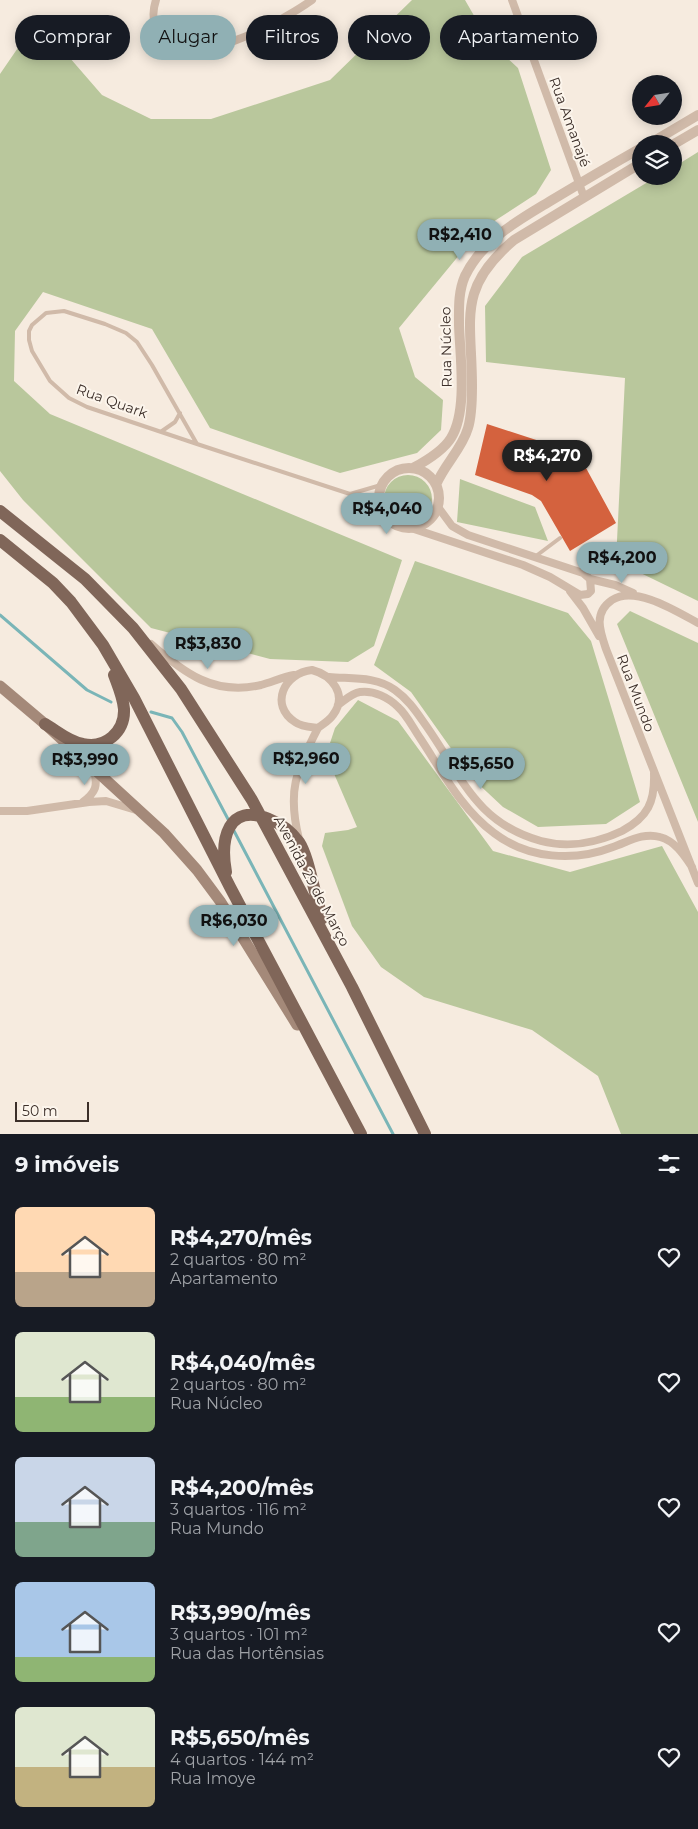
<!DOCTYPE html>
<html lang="pt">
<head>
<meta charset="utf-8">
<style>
	:root { --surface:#171b24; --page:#20242c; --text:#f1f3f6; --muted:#9ea1a6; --accent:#90b0b4 }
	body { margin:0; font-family:Montserrat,sans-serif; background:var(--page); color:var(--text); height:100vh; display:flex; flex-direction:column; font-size:19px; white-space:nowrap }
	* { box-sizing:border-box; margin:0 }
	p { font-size:16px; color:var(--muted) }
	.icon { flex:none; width:28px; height:28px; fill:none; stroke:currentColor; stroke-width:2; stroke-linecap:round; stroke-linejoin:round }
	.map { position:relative; height:1134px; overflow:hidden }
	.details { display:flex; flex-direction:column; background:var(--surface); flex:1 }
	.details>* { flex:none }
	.hud { position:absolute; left:15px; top:15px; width:669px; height:45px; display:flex; gap:10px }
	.needle { width:32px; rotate:240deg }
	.tools { position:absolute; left:632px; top:75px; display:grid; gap:10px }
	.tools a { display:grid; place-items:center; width:50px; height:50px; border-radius:50%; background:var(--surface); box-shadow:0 2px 12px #0003; font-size:25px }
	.scale { position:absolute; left:15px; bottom:12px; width:74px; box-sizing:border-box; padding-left:5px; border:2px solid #3c2f29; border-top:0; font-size:14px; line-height:18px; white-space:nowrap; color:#3c2f29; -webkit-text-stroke:4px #fcf5ec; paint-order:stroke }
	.price { position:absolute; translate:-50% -42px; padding:0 11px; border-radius:18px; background:var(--accent); color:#111; font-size:16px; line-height:32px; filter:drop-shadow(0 1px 2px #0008) }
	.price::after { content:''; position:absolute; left:50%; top:30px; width:15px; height:11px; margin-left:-8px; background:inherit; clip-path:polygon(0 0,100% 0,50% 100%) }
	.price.on { background:#222; color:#fff }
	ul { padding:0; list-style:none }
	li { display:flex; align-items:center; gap:15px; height:125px; padding:0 15px }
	li span { display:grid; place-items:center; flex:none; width:140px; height:100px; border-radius:8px; color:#555 }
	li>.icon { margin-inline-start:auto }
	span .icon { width:60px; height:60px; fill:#fffc; stroke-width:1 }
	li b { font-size:21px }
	h2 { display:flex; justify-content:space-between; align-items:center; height:60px; padding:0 15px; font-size:21px }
	.pill { padding:0 18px; border-radius:22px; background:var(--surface); box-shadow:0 2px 12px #0003; font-size:18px; line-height:45px }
	.pill.on { background:var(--accent); color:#111 }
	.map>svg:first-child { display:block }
	.green { fill:#b9c79c }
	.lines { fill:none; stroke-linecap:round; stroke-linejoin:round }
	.stream { stroke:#7ab5b7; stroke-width:3 }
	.building { fill:#d4623e }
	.service { stroke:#d0baa9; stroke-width:4 }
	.minor { stroke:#d0baa9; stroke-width:8 }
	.tertiary { stroke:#d0baa9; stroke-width:10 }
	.secondary { stroke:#a48979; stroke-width:11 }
	.primary { stroke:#806659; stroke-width:12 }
	.labels { text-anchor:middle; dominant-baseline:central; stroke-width:4; stroke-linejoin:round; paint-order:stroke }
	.street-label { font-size:14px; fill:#3c2f29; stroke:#fcf5ec }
</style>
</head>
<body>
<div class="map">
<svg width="698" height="1134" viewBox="0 0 698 1134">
	<rect width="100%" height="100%" fill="#f6ebdf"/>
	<path class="green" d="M412,0H465L488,40L518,68L551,170L536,194L479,231L399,328L415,377L443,400L441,430L417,453L340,473L210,428L152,329L43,292L15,331L14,381L50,414L402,560L374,646L348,662L270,659L151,628L23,500L0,471V74L37,20L102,95L151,119H211L330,80Z
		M698,152V601L616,561L625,378L486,362L485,306L522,257L658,176H674V167Z
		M384 499a24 24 0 1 1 48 0a24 24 0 1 1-48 0Z
		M460,479L535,507L548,541L457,522Z
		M415,561L568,613L591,641L640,802L606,824L538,827L503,807L472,778L411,692L374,665Z
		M630,611L698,643V822L617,624Z
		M358,700L398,721L493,851L570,872L662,846L698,912V1134H621L598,1076L532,1030L424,997L381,967L352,926L322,846L325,833L348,830L357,827L326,755L335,728Z"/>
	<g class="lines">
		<path class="stream" d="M0,615L87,690L111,702
			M151,712L172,718L182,732L229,821
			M233,829L393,1134"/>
	</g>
	<path class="building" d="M487,424L573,452L580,457L616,523L570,551L541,501L532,495L475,475Z"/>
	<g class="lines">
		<path class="service" d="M162,431L175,422L180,413
			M197,444L152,365L137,342L126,333L105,324L64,311L46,313L32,325L29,331V340L32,351L50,381L69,398L87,407L197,444L350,494L382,513
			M350,494L381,485
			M536,556L560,538"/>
		<path class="minor" d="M156,0C152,12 152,22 159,33C183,78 284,20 312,0
			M512,0L584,197
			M411,528L523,565L550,577L580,595L588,594L591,591L590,579L583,573L468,535L452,526L438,507
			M590,579L615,585L633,593
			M570,591L583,608L599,636
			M698,623C676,611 635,585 612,600C593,613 600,631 606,649L698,883
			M151,644C184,673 214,696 261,685C272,682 283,677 294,675
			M312,670C332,675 348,695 333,715C329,721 323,724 318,728C310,727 302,727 295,722C269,705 284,673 312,670Z
			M329,677C351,679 376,676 395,690C409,700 417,713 427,727C462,777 476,823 541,841C568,848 597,843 622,831C648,817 655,802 654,773
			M338,705C345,700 352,693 360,692C374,690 389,698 398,707C407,715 413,728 420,738C442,771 461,809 494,833C528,859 574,862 613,847C628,842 643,832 660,837C675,841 684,855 692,867
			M83,802C96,792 98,786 94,770
			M0,811H27L89,802L106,801L136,810
			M299,839C287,791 296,771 318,728"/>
		<path class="tertiary" d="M649,144L698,115
			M674,144L698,130
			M379 498a30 30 0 1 1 60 0a30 30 0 1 1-60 0Z
			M413,468C426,461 443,451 451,438C468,411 460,356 459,325C459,309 458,292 465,276C483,239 519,220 552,200C582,182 611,165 641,148
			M436,485C444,465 462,449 468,428C472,415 472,400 472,386C472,319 456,289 514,240L641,163"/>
		<path class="secondary" d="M0,686L45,724L164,833L197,870L220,901L297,1025"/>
		<path class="primary" d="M0,511L85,579L133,628L181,689L252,800L352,987L425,1134
			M0,540L53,583L71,602L103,645L134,698L230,887L361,1134
			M45,724C57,731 69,742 83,744C105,749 125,732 124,709C123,697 118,686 114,675
			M226,872C220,839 228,802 269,819C282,824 291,831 299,842C310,859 314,897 323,918"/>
	</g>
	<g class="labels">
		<g class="street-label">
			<text transform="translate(570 122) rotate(70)">Rua Amanajé</text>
			<text transform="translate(446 347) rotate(-91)">Rua Núcleo</text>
			<text transform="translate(112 401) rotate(20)">Rua Quark</text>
			<text transform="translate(636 693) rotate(69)">Rua Mundo</text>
			<text transform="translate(312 881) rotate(62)">Avenida 29 de Março</text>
		</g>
	</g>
</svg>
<div class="tools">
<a><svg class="needle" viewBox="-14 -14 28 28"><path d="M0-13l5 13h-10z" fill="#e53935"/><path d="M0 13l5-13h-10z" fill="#9ea1a6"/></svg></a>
<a><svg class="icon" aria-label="layers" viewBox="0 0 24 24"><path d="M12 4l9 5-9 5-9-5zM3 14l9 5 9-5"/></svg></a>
</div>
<div class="scale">50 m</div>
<b class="price" style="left:460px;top:261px">R$2,410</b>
<b class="price on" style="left:547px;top:482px">R$4,270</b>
<b class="price" style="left:387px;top:535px">R$4,040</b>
<b class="price" style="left:622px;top:584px">R$4,200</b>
<b class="price" style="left:208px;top:670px">R$3,830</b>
<b class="price" style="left:306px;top:785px">R$2,960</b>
<b class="price" style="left:85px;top:786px">R$3,990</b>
<b class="price" style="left:481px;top:790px">R$5,650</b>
<b class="price" style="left:234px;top:947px">R$6,030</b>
<div class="hud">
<a class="pill">Comprar</a>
<a class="pill on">Alugar</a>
<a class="pill">Filtros</a>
<a class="pill">Novo</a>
<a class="pill">Apartamento</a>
</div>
</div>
<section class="details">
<h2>9 imóveis<svg class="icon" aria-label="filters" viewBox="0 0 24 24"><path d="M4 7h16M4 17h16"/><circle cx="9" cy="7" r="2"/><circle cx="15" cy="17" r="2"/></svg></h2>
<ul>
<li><span style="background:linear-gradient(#ffd9b3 65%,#b9a48a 0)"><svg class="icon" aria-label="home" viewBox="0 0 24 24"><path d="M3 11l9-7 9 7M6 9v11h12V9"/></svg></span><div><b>R$4,270/mês</b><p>2 quartos · 80 m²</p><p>Apartamento</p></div><svg class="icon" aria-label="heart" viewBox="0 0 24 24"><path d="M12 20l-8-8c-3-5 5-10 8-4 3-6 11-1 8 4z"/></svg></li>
<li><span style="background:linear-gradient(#dfe7d0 65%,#8fb573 0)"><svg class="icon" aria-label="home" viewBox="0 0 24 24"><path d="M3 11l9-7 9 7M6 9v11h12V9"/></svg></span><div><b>R$4,040/mês</b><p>2 quartos · 80 m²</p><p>Rua Núcleo</p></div><svg class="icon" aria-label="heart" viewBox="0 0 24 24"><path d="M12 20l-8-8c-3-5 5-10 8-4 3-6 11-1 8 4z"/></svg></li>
<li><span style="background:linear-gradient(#c9d6e8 65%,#7fa58c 0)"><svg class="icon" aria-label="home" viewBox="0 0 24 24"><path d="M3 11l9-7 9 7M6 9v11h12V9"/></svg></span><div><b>R$4,200/mês</b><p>3 quartos · 116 m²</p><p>Rua Mundo</p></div><svg class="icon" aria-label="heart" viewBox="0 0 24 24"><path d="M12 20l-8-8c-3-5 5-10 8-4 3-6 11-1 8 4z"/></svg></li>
<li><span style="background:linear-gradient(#a9c7e8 75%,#8fb573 0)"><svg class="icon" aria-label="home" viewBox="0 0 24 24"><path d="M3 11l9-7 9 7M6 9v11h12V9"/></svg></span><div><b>R$3,990/mês</b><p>3 quartos · 101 m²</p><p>Rua das Hortênsias</p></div><svg class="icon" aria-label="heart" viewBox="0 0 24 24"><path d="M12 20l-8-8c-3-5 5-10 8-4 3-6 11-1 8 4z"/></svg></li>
<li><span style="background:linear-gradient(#dfe7d0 60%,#c2b280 0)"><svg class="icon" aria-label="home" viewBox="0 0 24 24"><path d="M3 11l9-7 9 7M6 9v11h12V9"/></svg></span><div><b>R$5,650/mês</b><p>4 quartos · 144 m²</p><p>Rua Imoye</p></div><svg class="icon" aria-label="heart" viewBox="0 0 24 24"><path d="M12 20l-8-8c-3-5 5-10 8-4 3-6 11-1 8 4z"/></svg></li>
</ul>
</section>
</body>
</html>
